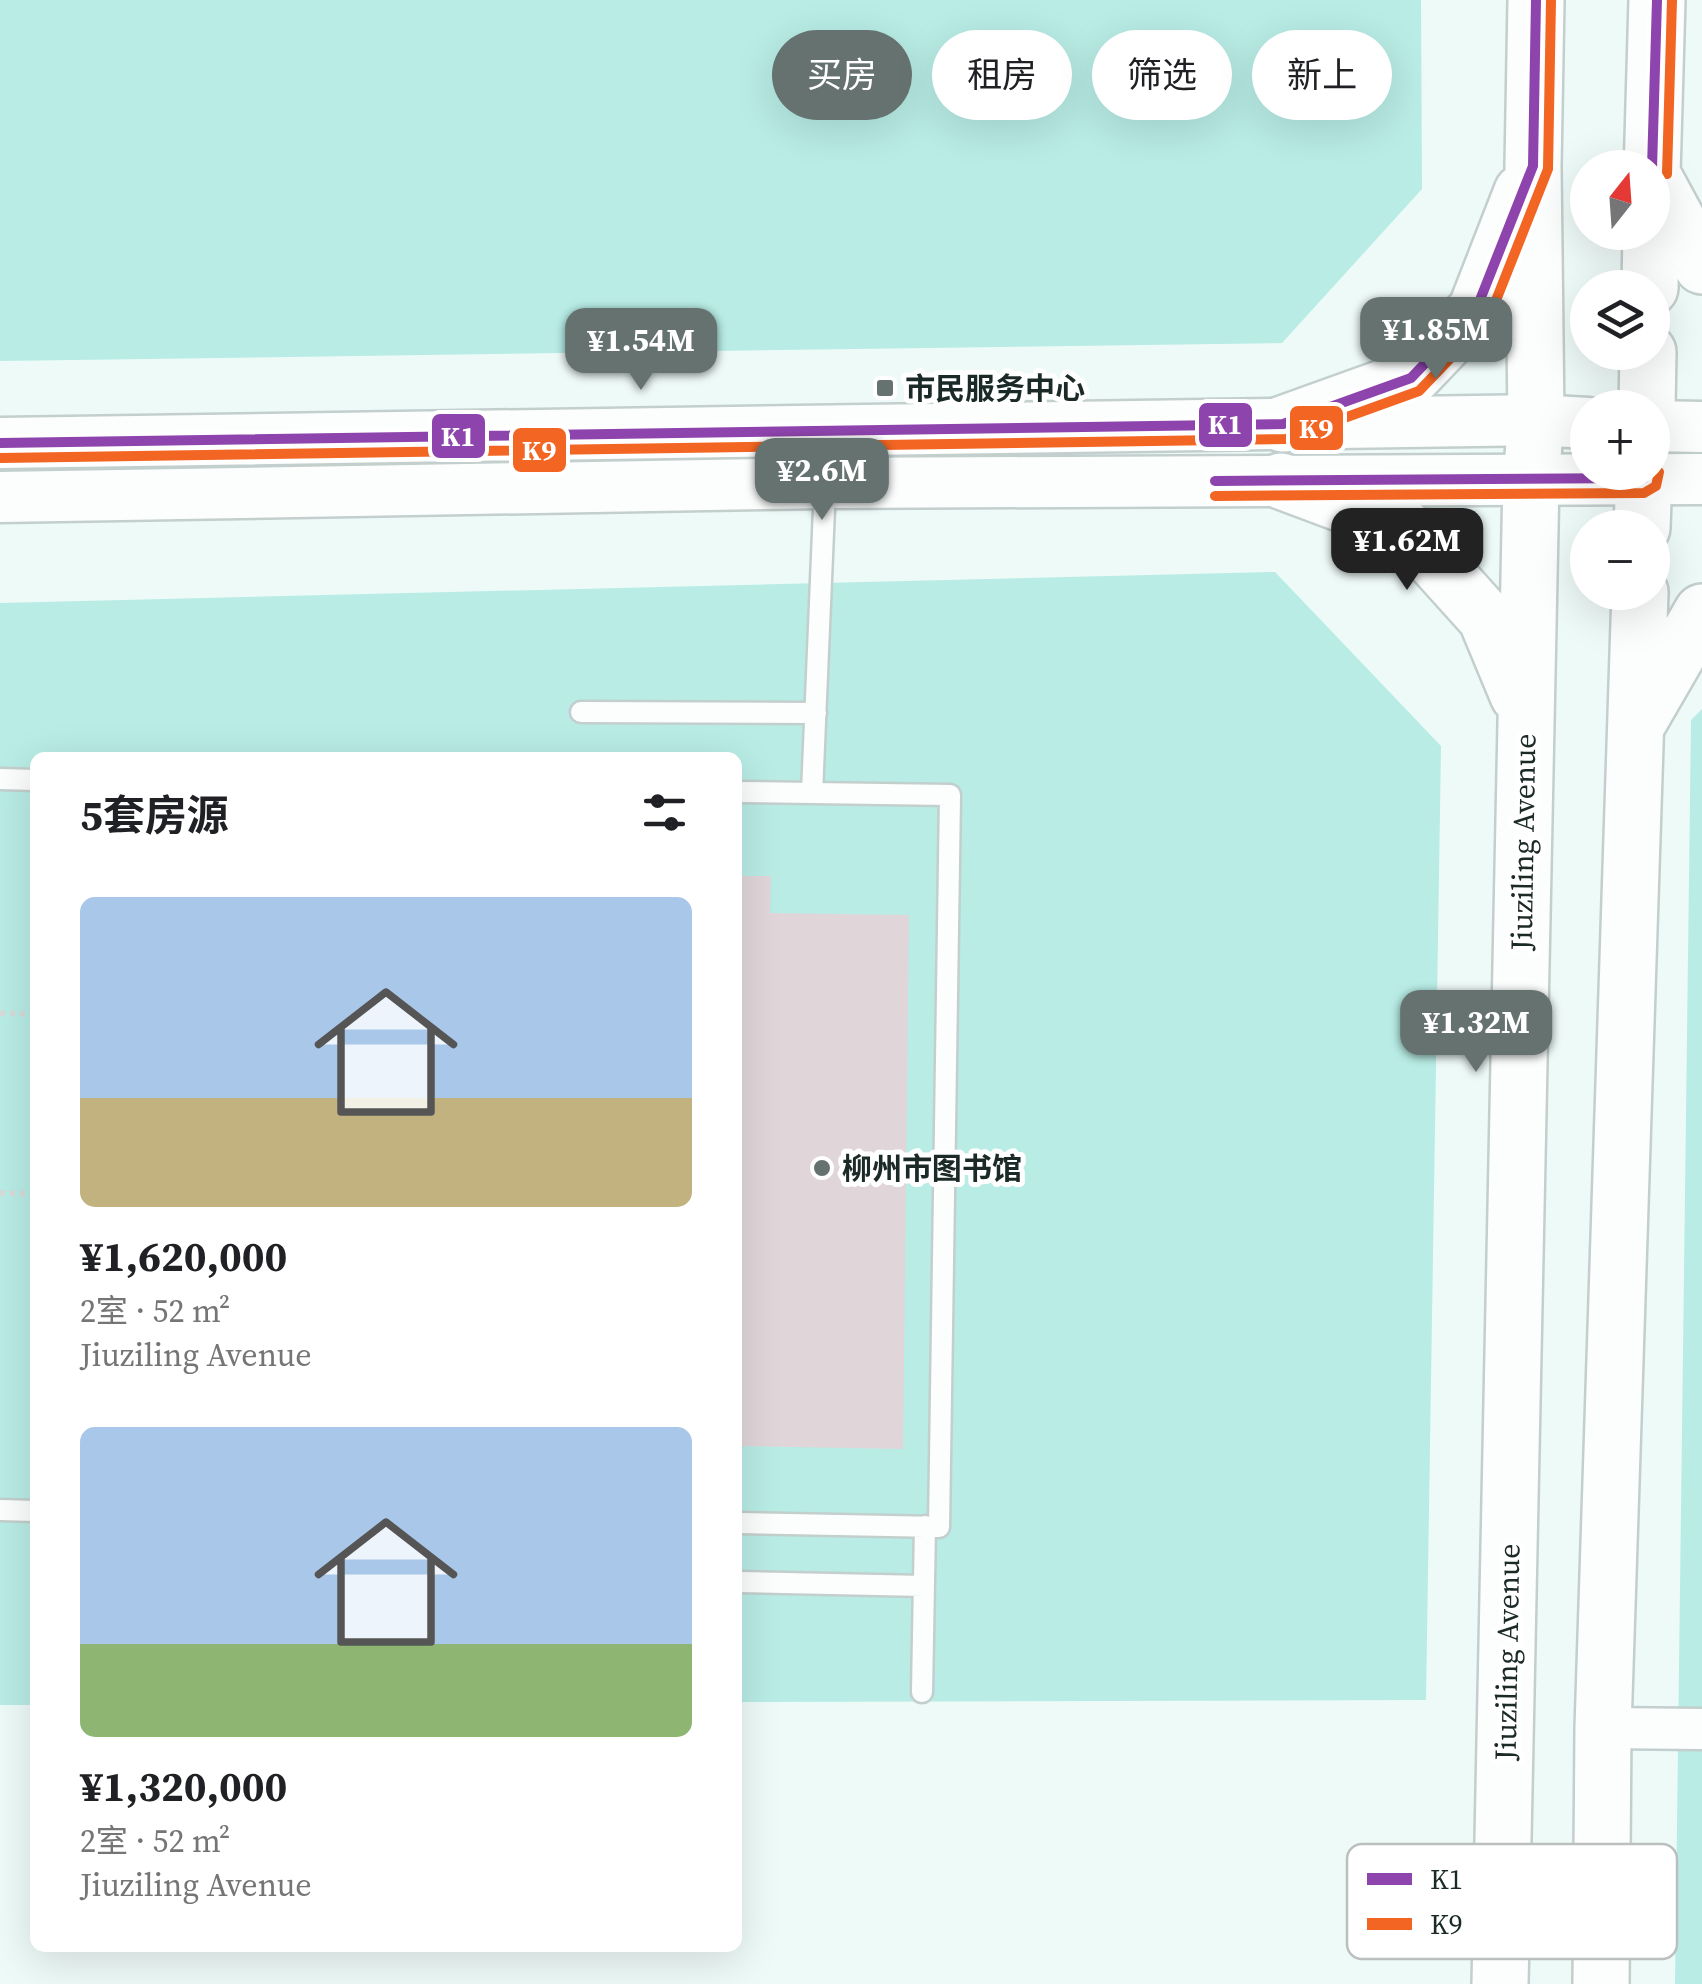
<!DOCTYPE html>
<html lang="zh">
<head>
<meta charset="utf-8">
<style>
	:root { --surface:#fff; --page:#f6f6f6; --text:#202124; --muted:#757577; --accent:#657270 }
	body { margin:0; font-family:"Source Serif 4","Noto Sans SC",serif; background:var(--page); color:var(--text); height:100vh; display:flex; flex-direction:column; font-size:38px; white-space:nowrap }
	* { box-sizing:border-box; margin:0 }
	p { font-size:32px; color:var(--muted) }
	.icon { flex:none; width:55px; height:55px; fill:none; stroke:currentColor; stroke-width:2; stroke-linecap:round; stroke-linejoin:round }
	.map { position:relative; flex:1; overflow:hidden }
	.details { position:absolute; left:30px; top:752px; width:712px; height:1200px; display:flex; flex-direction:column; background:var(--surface); border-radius:15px; box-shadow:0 10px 40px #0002 }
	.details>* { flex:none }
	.top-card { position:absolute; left:772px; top:30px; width:778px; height:90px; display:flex; gap:20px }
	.needle { width:65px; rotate:17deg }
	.fabs { position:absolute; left:1570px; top:150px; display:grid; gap:20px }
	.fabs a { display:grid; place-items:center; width:100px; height:100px; border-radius:50%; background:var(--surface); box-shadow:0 10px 40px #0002; font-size:50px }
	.price { position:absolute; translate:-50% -85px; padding:0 22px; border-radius:20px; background:var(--accent); color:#fff; font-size:32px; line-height:65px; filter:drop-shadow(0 2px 5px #0008) }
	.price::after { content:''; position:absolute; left:50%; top:60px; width:30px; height:22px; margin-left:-15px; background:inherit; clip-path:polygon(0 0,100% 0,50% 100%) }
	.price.on { background:#222; color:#fff }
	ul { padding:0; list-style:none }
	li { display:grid; align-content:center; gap:20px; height:530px; padding:0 50px }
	li span { display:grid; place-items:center; height:310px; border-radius:15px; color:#555 }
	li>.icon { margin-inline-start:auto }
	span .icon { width:180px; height:180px; fill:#fffc; stroke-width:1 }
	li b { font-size:42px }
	h2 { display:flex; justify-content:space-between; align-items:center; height:120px; padding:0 50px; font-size:42px }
	.pill { padding:0 35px; border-radius:45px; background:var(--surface); box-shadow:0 10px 40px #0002; font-size:35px; line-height:90px }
	.pill.on { background:var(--accent); color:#fff }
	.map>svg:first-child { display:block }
	.green { fill:#b8ece5 }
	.building { fill:#e0d6d9 }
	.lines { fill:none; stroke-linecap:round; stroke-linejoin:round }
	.service-casing { stroke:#c3cfcd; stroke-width:25 }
	.minor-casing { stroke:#c3cfcd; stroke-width:45 }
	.tertiary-casing { stroke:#c3cfcd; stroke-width:55 }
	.secondary-casing { stroke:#c3cfcd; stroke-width:60 }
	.path { stroke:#d6dbd9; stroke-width:6; stroke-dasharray:5 5; stroke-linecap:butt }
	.service { stroke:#fcfefe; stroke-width:20 }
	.minor { stroke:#fcfefe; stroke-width:40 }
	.tertiary { stroke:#fcfefe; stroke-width:50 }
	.secondary { stroke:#fcfefe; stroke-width:55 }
	.bus-1-casing { stroke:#fff; stroke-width:18 }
	.bus-2-casing { stroke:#fff; stroke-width:18 }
	.bus-1 { stroke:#8e44ad; stroke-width:10 }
	.bus-2 { stroke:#f26522; stroke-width:10 }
	.poi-dot { fill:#657270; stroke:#fff; stroke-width:4 }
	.labels { text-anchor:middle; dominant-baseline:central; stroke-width:10; stroke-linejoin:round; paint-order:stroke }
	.poi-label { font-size:30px; font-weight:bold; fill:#1b2927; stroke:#fff; text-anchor:start }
	.street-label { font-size:30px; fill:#1b2927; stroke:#fff }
	.key { fill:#fff; stroke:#bbbfbe; stroke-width:2.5 }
	.key-label { font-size:28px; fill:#1b2927 }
	.line-badge { stroke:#fff; stroke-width:4 }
	.badge-label { font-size:28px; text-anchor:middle; font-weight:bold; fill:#fff }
</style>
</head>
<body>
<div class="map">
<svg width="1702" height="1984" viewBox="0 0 1702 1984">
	<rect width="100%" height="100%" fill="#eefaf8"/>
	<path class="green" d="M0,0H1421L1422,189L1282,343L0,361Z
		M1275,572L1441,746L1426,1700L738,1702V758H35V1705H0V603Z
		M1702,709V1984H1675L1691,720Z"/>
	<path class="building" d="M738,876H771L770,913L909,915L903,1449L738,1446Z"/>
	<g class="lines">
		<defs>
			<path id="service" d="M581,712L816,713
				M0,779L35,780
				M738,792L950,795L939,1527L738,1523
				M812,793L825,485
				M0,1510L35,1511
				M738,1582L924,1586
				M922,1692L925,1526"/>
			<path id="minor" d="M1603,1728L1702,1729"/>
			<path id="tertiary" d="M1652,426L1702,427
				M0,443L1536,420L1588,423
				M0,497L825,483L1702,479"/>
			<path id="secondary" d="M1657,0L1652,174L1702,266
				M1650,288L1651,232
				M1647,408L1648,352
				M1283,424L1411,378L1476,310L1522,192
				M1281,481L1404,527L1486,618L1518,695
				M1642,528L1644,472
				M1639,721L1702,612
				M1500,1984L1531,480L1536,420L1533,166L1536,0
				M1601,1984L1603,1728L1640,592"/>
		</defs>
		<use href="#service" class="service-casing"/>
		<use href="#minor" class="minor-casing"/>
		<use href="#tertiary" class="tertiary-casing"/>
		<use href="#secondary" class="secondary-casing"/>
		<path class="path" d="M0,1013L35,1014
			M0,1193L35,1194"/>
		<use href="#service" class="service"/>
		<use href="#minor" class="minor"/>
		<use href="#tertiary" class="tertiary"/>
		<use href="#secondary" class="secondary"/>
		<defs>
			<path id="bus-1" d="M1652,168L1657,0
				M0,443L1283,424L1411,378L1476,310L1533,166L1536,0
				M1215,481L1644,478V472"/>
			<path id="bus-2" d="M1667,174L1672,0
				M0,458L1286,439L1419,391L1489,318L1548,169L1551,0
				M1215,496L1644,493L1656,486L1659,472"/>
		</defs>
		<use href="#bus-1" class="bus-1-casing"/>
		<use href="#bus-2" class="bus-2-casing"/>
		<use href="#bus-1" class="bus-1"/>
		<use href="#bus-2" class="bus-2"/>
	</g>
	<g class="poi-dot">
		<rect x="875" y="378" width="20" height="20" rx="5"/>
		<circle cx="822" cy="1168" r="10"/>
	</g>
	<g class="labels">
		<g class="poi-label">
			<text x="905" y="388">市民服务中心</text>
			<text x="842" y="1168">柳州市图书馆</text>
		</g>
		<g class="street-label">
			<text transform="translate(1523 842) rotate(-89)">Jiuziling Avenue</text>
			<text transform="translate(1507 1652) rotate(-89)">Jiuziling Avenue</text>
		</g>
	</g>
	<rect x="1347" y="1844" width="330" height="115" rx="15" class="key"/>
	<rect x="1367" y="1873" width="45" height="12" fill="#8e44ad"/>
	<rect x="1367" y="1918" width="45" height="12" fill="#f26522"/>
	<g class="key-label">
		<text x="1430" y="1889">K1</text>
		<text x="1430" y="1934">K9</text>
	</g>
	<g class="line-badge">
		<rect x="1197" y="401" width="57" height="48" rx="10" fill="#8e44ad"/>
		<rect x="1288" y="404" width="57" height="48" rx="10" fill="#f26522"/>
		<rect x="430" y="412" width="57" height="48" rx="10" fill="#8e44ad"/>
		<rect x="511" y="426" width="57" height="48" rx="10" fill="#f26522"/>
	</g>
	<g class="badge-label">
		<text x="1225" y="434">K1</text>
		<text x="1316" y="438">K9</text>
		<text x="458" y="446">K1</text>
		<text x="539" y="460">K9</text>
	</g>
</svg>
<div class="fabs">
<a><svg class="needle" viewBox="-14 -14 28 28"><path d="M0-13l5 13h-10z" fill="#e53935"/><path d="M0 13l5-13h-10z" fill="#757577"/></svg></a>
<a><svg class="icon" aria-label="layers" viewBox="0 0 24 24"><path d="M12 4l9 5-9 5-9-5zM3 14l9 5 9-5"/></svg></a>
<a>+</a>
<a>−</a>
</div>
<b class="price" style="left:1436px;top:382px">¥1.85M</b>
<b class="price" style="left:641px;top:393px">¥1.54M</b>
<b class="price" style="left:822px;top:523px">¥2.6M</b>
<b class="price on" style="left:1407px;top:593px">¥1.62M</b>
<b class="price" style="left:1476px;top:1075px">¥1.32M</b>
<div class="top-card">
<a class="pill on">买房</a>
<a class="pill">租房</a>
<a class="pill">筛选</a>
<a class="pill">新上</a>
</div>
<section class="details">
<h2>5套房源<svg class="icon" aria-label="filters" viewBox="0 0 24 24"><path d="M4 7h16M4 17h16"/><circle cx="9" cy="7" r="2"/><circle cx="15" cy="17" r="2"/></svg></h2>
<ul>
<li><span style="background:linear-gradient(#a9c7e8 65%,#c2b280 0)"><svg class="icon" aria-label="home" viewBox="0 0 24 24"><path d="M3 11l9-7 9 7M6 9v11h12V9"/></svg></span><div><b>¥1,620,000</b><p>2室 · 52 m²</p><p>Jiuziling Avenue</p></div></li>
<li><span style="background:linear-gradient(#a9c7e8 70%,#8fb573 0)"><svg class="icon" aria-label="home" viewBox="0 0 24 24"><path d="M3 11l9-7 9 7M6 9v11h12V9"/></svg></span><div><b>¥1,320,000</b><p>2室 · 52 m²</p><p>Jiuziling Avenue</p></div></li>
</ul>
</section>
</div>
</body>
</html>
